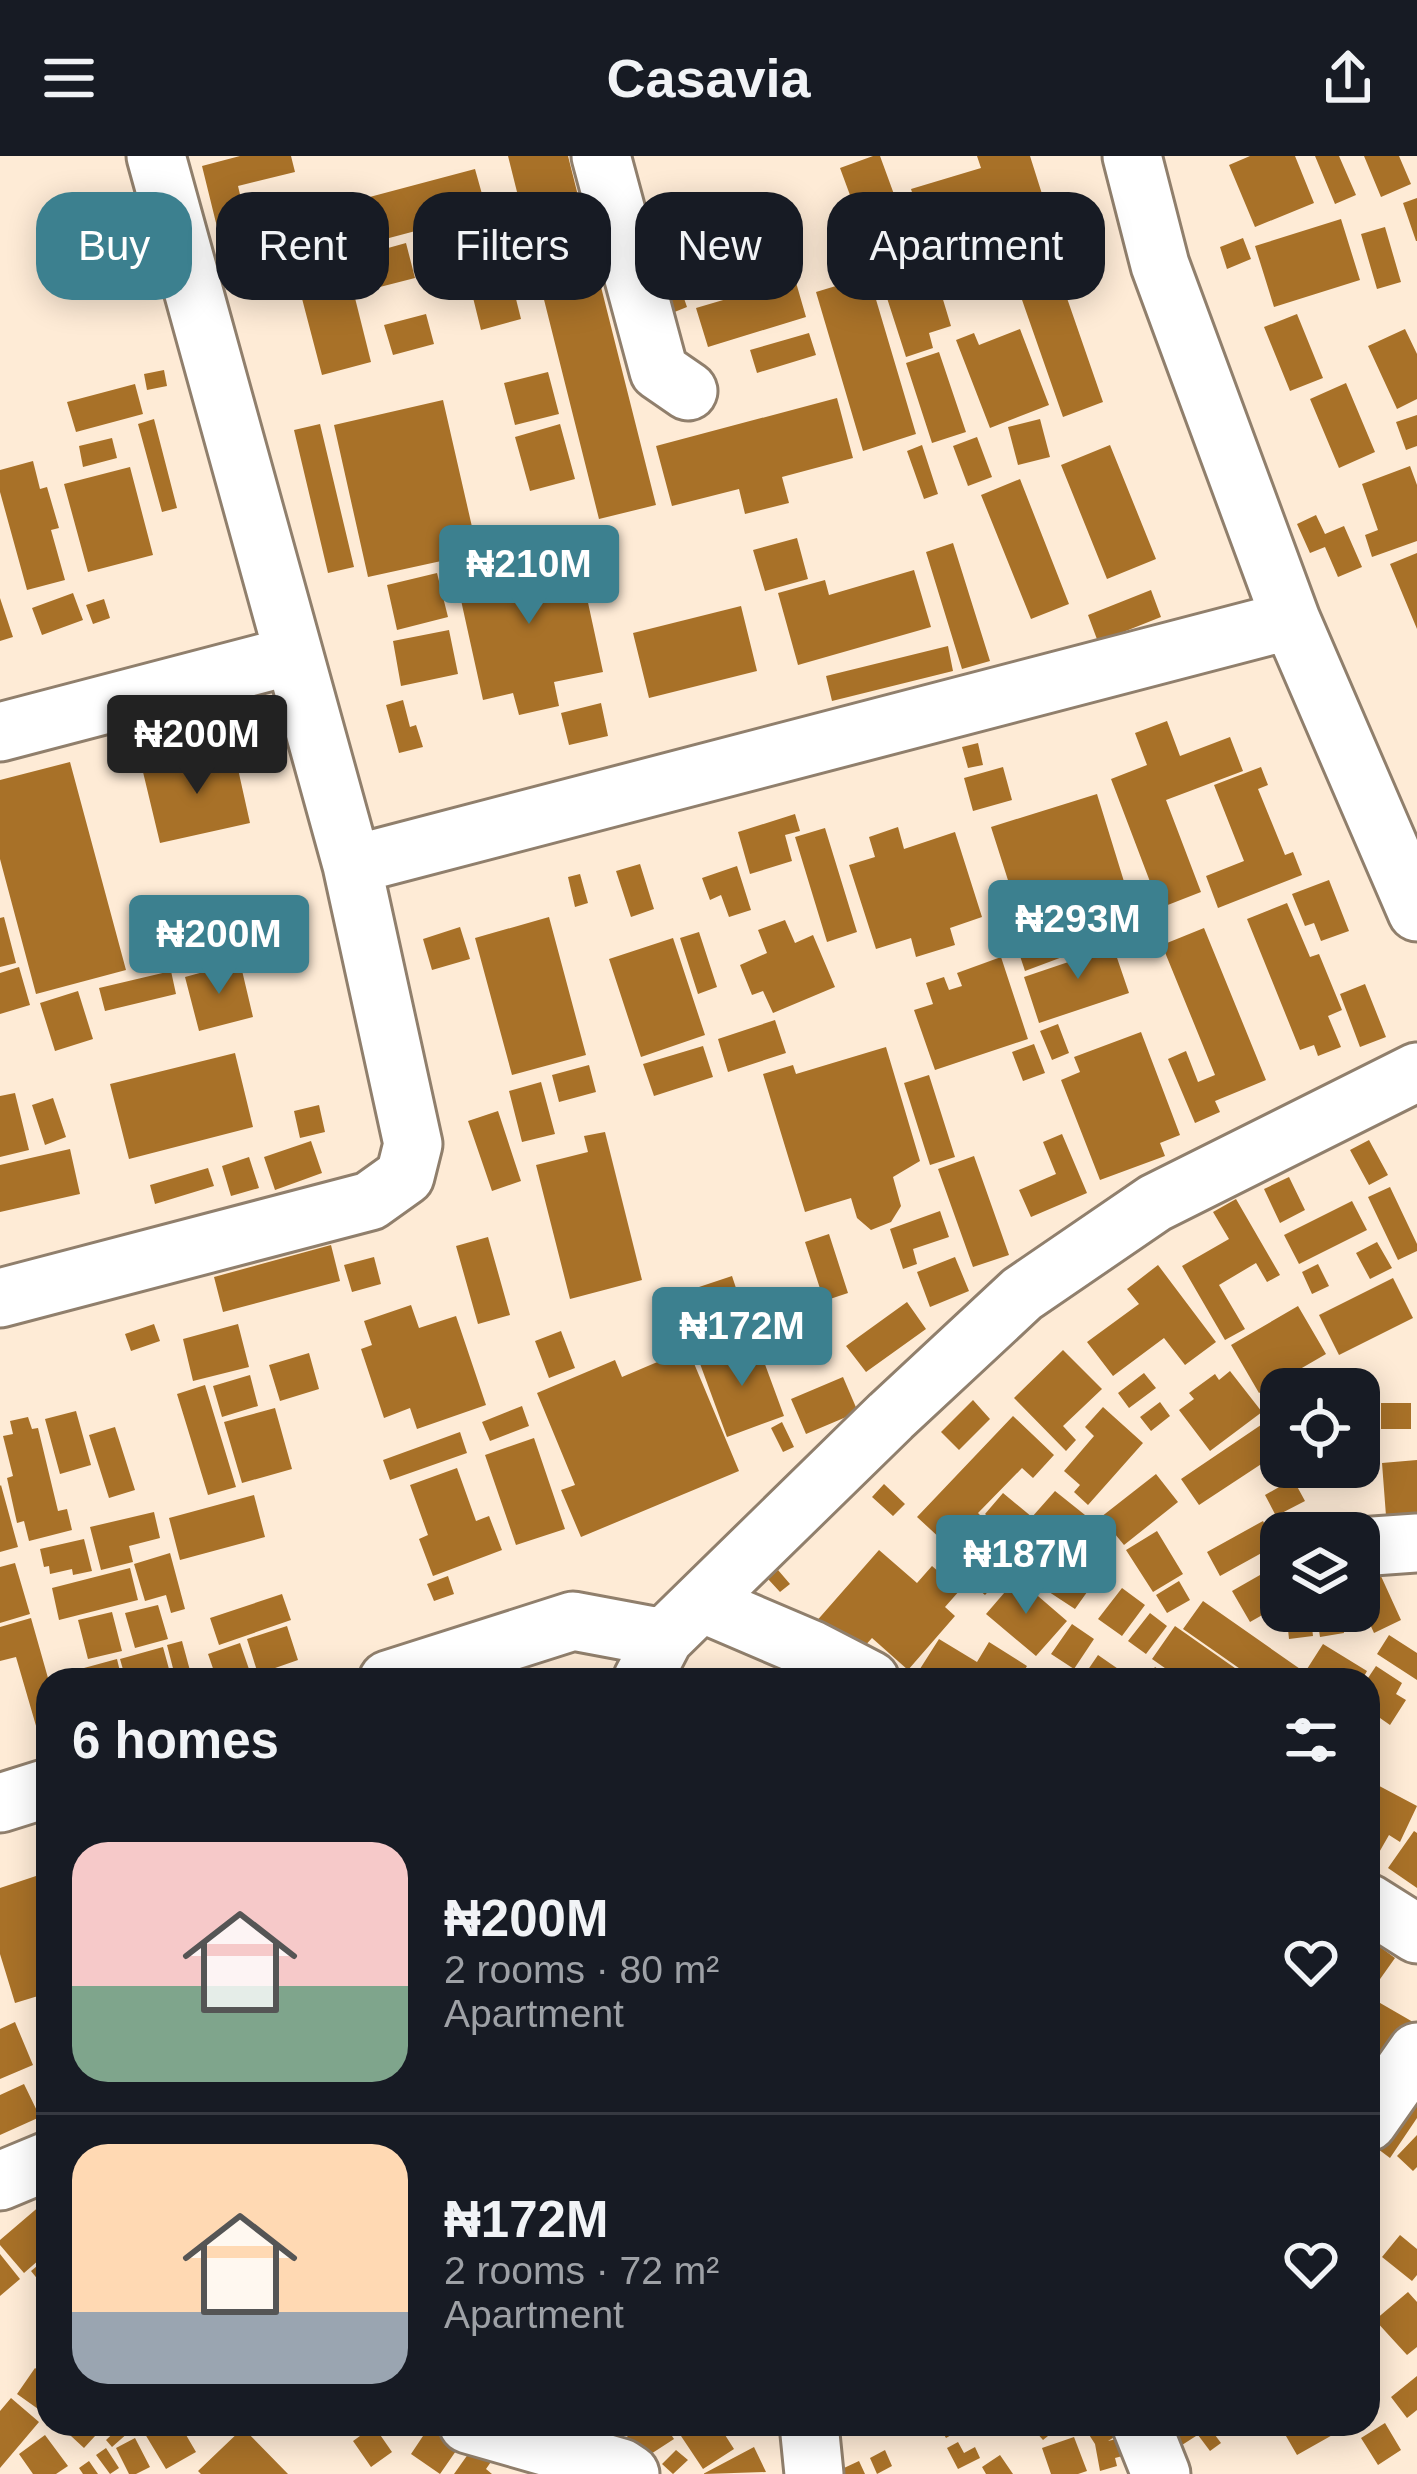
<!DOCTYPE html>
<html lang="en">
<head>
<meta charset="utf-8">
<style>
	:root { --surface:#171b24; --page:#20242c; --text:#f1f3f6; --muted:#9ea1a6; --line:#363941; --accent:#3c808f }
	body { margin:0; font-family:Arial,sans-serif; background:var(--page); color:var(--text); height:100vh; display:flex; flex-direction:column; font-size:45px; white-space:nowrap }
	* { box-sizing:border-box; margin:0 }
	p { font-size:39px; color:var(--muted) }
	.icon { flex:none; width:66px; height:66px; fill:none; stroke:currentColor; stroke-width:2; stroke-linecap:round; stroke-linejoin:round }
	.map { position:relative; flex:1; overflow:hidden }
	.side { position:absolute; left:36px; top:1512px; width:1344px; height:768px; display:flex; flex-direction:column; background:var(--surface); border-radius:36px; box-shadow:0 6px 30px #0003 }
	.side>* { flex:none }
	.guide { position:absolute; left:36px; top:36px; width:1347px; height:108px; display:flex; gap:24px }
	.fabs { position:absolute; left:1260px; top:1212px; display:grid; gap:24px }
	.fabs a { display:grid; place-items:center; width:120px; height:120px; border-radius:24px; background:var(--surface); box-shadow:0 6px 30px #0003; font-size:60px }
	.price { position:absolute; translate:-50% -102px; padding:0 27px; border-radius:12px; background:var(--accent); color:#fff; font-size:39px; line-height:78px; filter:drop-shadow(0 3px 6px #0008) }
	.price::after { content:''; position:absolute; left:50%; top:72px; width:36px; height:27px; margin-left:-18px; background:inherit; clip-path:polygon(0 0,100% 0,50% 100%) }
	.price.on { background:#222; color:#fff }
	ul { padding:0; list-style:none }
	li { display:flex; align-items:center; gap:36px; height:300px; padding:0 36px }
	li+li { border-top:3px solid var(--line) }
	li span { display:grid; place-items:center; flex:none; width:336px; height:240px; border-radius:36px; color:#555 }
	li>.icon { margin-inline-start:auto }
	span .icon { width:144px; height:144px; fill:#fffc; stroke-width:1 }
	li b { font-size:51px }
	h2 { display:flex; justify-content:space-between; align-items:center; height:144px; padding:0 36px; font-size:51px }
	.chip { padding:0 42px; border-radius:36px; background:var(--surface); box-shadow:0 6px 30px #0003; font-size:42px; line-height:108px }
	.chip.on { background:var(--accent); color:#fff }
	header { display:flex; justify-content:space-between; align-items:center; height:156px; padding:0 36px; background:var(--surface); font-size:54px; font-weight:700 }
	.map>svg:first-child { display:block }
	.building { fill:#a87128 }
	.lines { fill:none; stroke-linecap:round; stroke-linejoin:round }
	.minor-casing { stroke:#907f6c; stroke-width:63 }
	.minor { stroke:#fff; stroke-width:57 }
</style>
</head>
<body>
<header><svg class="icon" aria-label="menu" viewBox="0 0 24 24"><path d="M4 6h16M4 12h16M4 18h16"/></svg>Casavia<svg class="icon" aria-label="share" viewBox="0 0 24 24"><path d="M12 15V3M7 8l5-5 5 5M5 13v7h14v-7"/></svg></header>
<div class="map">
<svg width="1417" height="2318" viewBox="0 0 1417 2318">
	<rect width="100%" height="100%" fill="#feebd6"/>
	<path class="building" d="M240,0H291L295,16L238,30L247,68L218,75L202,10Z
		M508,0H568L656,349L599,363Z
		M873,0H880L910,82L871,96L840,12Z
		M977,0H1030L1042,38L924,75L911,33L981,12Z
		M1250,0H1295L1314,47L1255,71L1229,9Z
		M1315,0H1339L1356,39L1335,48Z
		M1364,0H1399L1411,28L1381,41Z
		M475,13L487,56L295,107L283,64Z
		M1417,42V85H1416L1403,47Z
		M1071,49L1092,108L1065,118L1044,59Z
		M130,55L140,98L114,104L104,61Z
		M1341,63L1360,124L1274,151L1255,90Z
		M1042,70L1103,246L1063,261L1001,84Z
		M498,71L521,163L481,174L458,81Z
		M1385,71L1401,126L1377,133L1361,78Z
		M273,72L281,109L258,114L250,77Z
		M965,80L972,100L955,106L948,86Z
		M1243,82L1251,103L1227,113L1220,91Z
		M406,87L415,122L372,133L363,99Z
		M928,94L951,170L929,177L933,192L906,201L877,111Z
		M869,120L916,278L863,295L816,136Z
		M350,122L371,206L322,219L300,135Z
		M677,122L687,151L672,157L662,128Z
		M795,123L806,161L708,191L696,152Z
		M426,158L434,188L393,199L384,169Z
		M1297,158L1323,222L1290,235L1264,171Z
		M1020,173L1049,249L990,272L956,184L974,177L979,189Z
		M1405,173L1417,198V243L1397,253L1368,190Z
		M809,177L816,199L757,217L750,194Z
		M939,196L966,276L932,287L906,207Z
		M164,214L167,230L147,234L144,218Z
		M548,216L559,258L515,269L504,227Z
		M1346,227L1375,296L1339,312L1310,243Z
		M135,228L143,258L76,276L67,246Z
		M837,242L853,302L782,321L789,347L745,358L739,333L672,350L656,290Z
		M443,244L478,397L368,421L334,269Z
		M1417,259V290L1406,294L1396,266Z
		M154,263L177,352L162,356L138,268Z
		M1040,263L1050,301L1018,309L1008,271Z
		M320,268L354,411L328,417L294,274Z
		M560,268L575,323L530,335L515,281Z
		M977,281L992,321L968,330L953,290Z
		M112,282L117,302L83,311L79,290Z
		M922,289L938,338L924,343L907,295Z
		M1110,289L1156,403L1107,423L1061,309Z
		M33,305L40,333L47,331L59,372L51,374L65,424L27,434L0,336V314Z
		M1410,310L1417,329V385L1372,401L1365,379L1378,374L1362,328Z
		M130,311L153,399L88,416L64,328Z
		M1020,323L1069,448L1031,463L981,339Z
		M1316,359L1325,378L1344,370L1362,411L1338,421L1325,391L1310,397L1297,368Z
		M797,382L808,423L765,435L753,394Z
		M953,387L990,505L962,513L926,396Z
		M576,391L603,516L554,526L559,550L519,559L513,537L483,544L455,417Z
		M1417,397V473L1390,408Z
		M914,414L931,471L798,509L778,437L825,424L829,439Z
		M437,417L448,461L397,474L387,429Z
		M1151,434L1161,461L1098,486L1088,459Z
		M73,437L83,464L42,479L32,452Z
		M0,442L13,481L0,485Z
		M104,443L110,462L93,468L86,449Z
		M741,450L757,515L649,542L633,477Z
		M449,474L458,518L401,530L393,485Z
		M948,490L953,515L832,545L826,520Z
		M403,544L410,571L416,569L423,591L399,597L386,549Z
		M601,547L608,580L569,589L561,557Z
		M1167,565L1180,600L1230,581L1243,615L1166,644L1201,736L1160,752L1111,623L1147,609L1135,577Z
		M978,587L983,609L968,612L962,591Z
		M234,595L250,667L160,687L143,616Z
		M70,606L126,814L36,838L0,703V624Z
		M1003,611L1012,644L973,655L964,622Z
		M1261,611L1268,629L1258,633L1285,699L1293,696L1302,719L1218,752L1206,720L1244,705L1214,629Z
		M1097,638L1126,732L1021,765L991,671Z
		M795,658L800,675L785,679L792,705L750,718L738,676Z
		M898,671L904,693L955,676L982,761L950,772L955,789L916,801L911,782L876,793L849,709L875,701L869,681Z
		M825,672L857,776L827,786L795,681Z
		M640,708L654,753L631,761L616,715Z
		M737,710L751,754L729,761L721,739L710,744L702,722Z
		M580,718L588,747L575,751L568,721Z
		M1329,724L1349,775L1321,785L1314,767L1305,770L1292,738Z
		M1130,737L1144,778L1113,788L1100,747Z
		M1287,747L1310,801L1319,798L1342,854L1328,860L1341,891L1318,900L1314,889L1300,894L1247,763Z
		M4,761L16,807L0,811V762Z
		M549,761L586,899L512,919L475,782Z
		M785,764L795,787L813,779L835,831L773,857L763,835L752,839L740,809L767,797L758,774Z
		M460,771L470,803L432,814L423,783Z
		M1055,771L1065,800L1025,815L1015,785Z
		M1100,771L1107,795L1114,793L1129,837L1039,867L1024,821L1092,798L1084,776Z
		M1204,772L1266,924L1215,945L1220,956L1195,967L1168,903L1186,895L1198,926L1215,919L1162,789Z
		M699,776L717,831L698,838L680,782Z
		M673,782L705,879L641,901L609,803Z
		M1001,801L1028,883L935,914L914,854L933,848L926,827L944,821L949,834L962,830L957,817Z
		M240,806L253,861L199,875L185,821Z
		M19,811L30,849L0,858V817Z
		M171,815L176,838L105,855L99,832Z
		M1365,828L1386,881L1360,891L1340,838Z
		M78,835L93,883L55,895L40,847Z
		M775,864L786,897L728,916L718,883Z
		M1058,868L1069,897L1052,904L1040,875Z
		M1141,876L1180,979L1160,987L1165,1000L1100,1024L1061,924L1080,916L1074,901Z
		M1034,888L1045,917L1023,925L1012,896Z
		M703,890L713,921L654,940L643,908Z
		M886,891L920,1005L893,1021L901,1050L891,1066L871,1074L857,1062L851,1042L805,1056L763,918L793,909L796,918Z
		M235,897L253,971L129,1003L110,928Z
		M589,909L596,936L559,946L552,919Z
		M929,919L955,1001L930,1009L904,927Z
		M541,926L555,978L522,986L509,935Z
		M15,937L29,994L0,1001V940Z
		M53,942L66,981L45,989L32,949Z
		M319,949L325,976L300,982L294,955Z
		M498,955L521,1025L492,1035L468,965Z
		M605,976L642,1124L570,1143L536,1009L588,996L584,980Z
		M1062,978L1087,1037L1031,1061L1019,1034L1056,1018L1043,986Z
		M1369,984L1388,1019L1369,1029L1350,994Z
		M311,985L322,1017L275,1034L264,1001Z
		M70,993L80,1038L0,1056V1009Z
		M974,1000L1009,1099L973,1111L938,1013Z
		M249,1001L259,1032L231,1040L222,1010Z
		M208,1012L214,1030L155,1048L150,1029Z
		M1289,1021L1305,1054L1280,1067L1264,1033Z
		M1390,1031L1417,1088V1095L1398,1104L1368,1041Z
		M1236,1043L1280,1119L1267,1126L1256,1107L1219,1129L1245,1173L1225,1184L1182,1110L1229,1083L1213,1056Z
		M1352,1045L1367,1074L1299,1108L1284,1079Z
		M940,1055L949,1081L913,1093L917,1108L903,1113L890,1073Z
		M829,1078L848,1137L824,1145L805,1086Z
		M488,1081L510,1159L478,1168L456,1090Z
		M1377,1086L1392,1112L1370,1123L1356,1097Z
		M331,1089L340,1125L223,1156L214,1121Z
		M374,1101L381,1128L352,1136L344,1109Z
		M955,1101L969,1135L930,1151L917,1116Z
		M1318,1108L1329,1130L1312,1138L1302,1116Z
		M1158,1109L1216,1186L1185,1209L1164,1182L1113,1220L1087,1186L1139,1148L1127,1133Z
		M732,1120L752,1180L695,1200L675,1139Z
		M1393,1122L1413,1162L1339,1199L1319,1159Z
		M907,1146L926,1173L866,1216L846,1190Z
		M411,1149L419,1172L456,1160L486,1249L417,1273L410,1252L384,1262L361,1193L372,1189L364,1165Z
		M1298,1150L1326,1198L1259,1237L1231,1189Z
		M154,1168L160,1185L131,1195L125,1178Z
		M238,1168L249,1211L193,1225L183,1183Z
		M561,1175L575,1212L549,1222L535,1185Z
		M756,1184L784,1260L727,1281L699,1205Z
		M688,1193L739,1315L581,1381L561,1334L575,1329L537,1237L615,1204L622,1221Z
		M1063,1194L1102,1233L1063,1270L1076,1284L1066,1295L1014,1242Z
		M309,1197L319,1233L280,1245L269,1209Z
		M1230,1215L1262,1256L1210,1295L1179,1254L1194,1243L1189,1237L1215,1218L1219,1224Z
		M1144,1217L1156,1232L1129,1252L1118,1237Z
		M250,1219L258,1250L222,1261L213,1230Z
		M843,1221L858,1256L806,1278L791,1243Z
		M205,1229L236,1331L208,1339L177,1238Z
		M1281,1240V1295L1199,1349L1181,1323L1280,1256L1272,1246Z
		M973,1244L990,1263L959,1294L941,1276Z
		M1160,1246L1170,1260L1151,1275L1140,1261Z
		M1381,1247H1411V1273H1381Z
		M522,1250L529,1270L490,1285L482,1266Z
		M1103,1251L1143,1287L1088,1349L1074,1336L1080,1329L1064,1315L1094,1280L1085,1271Z
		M275,1252L292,1313L242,1327L224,1266Z
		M1359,1253H1361L1370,1304L1359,1306Z
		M76,1255L91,1309L60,1318L45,1263Z
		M1013,1260L1054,1299L1033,1322L1022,1312L978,1357L985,1364L955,1396L917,1361Z
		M28,1261L32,1273L38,1272L58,1355L67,1353L72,1374L29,1385L24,1365L17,1367L7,1322L13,1320L3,1280L13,1278L10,1265Z
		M782,1266L794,1291L783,1296L771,1272Z
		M115,1271L135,1334L109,1342L89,1279Z
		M460,1276L467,1297L390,1324L383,1304Z
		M534,1282L565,1373L516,1389L485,1299Z
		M1417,1304V1370L1387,1373L1382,1307Z
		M457,1312L476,1365L489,1360L502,1394L433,1420L419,1383L428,1379L410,1329Z
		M1156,1318L1178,1346L1124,1389L1101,1361Z
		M1293,1323L1305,1345L1276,1360L1265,1339Z
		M884,1328L905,1348L893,1360L872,1341Z
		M1,1329L18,1391L0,1396V1330Z
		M1055,1335L1085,1359L1030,1422L1001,1397L1014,1383L985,1358L1003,1337L1032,1361Z
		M254,1339L265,1381L180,1404L169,1362Z
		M154,1356L160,1382L129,1390L133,1406L101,1414L90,1371Z
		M1263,1365L1276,1389L1220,1420L1207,1396Z
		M1157,1375L1183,1418L1153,1436L1126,1394Z
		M84,1383L92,1415L73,1419L72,1413L50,1418L49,1410L44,1411L40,1393Z
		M980,1387L1009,1413L985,1439L956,1414Z
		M879,1394L917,1427L932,1410L960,1434L945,1451L955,1460L908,1514L872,1482L853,1503L814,1468Z
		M1075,1395L1102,1415L1075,1453L1046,1434Z
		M170,1397L185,1453L171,1457L166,1439L145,1445L134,1408Z
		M15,1407L30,1458L0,1467V1411Z
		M1375,1407L1401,1464L1374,1477L1359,1444V1414Z
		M130,1412L138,1444L59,1464L52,1432Z
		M778,1414L790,1428L780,1436L768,1423Z
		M1260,1419L1278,1450L1250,1466L1232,1435Z
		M448,1420L454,1438L434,1445L427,1428Z
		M1017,1422L1067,1465L1036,1500L986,1458Z
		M1179,1425L1190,1444L1167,1457L1156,1439Z
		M1122,1432L1145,1449L1122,1480L1098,1463Z
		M282,1438L291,1464L219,1489L210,1462Z
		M1203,1445L1303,1515L1297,1524H1256L1183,1473Z
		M158,1449L168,1483L135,1492L125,1457Z
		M1286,1455H1310L1313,1480L1289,1483Z
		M1316,1455H1341L1344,1477L1320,1481Z
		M112,1456L122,1495L88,1503L78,1464Z
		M1150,1457L1167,1470L1146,1498L1128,1485Z
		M31,1462L48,1522V1585L41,1587L16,1501L0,1505V1471Z
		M1072,1468L1094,1483L1074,1513L1051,1498Z
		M287,1470L298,1504L258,1518L247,1483Z
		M1175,1470L1252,1524H1182L1152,1503Z
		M1389,1479L1417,1497V1524L1377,1498Z
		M939,1483L977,1506L989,1486L1027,1510L1019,1524H932L918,1516Z
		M182,1485L192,1522L176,1524L167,1489Z
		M240,1487L251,1519L238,1524H217L208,1498Z
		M1323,1488L1367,1515L1362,1524H1300Z
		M163,1491L172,1524H126L120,1503Z
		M1098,1499L1124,1517L1120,1524H1081Z
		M117,1503L122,1524H76L73,1515Z
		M1376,1510L1402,1527L1396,1538L1406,1544L1390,1569L1380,1562L1368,1581V1522Z
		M1155,1511L1174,1524H1146Z
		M592,1512L599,1524H571Z
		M1368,1624L1417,1650L1400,1686L1389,1679L1377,1700L1368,1695Z
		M1414,1675L1417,1677V1732L1388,1712Z
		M48,1716V1837L15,1847L0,1798V1732Z
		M1368,1782L1395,1802L1373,1833L1368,1829Z
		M1368,1840L1413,1866L1374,1932L1368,1928Z
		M15,1866L33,1909L0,1923V1873Z
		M24,1928L40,1961L0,1979V1939Z
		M1403,1939L1417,1948V1962L1390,2002L1370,1987Z
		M1417,1979V2011L1413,2015L1397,2000Z
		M48,2043V2096L24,2117L0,2089V2084Z
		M1400,2079L1417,2093V2119L1412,2125L1382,2101Z
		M0,2098L20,2123L0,2140Z
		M48,2101V2136L31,2115Z
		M1408,2136L1417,2146V2191L1407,2199L1375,2164Z
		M35,2212L48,2221V2260L17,2238Z
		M1417,2220V2254L1407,2262L1391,2241Z
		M1371,2226L1380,2242L1368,2249V2228Z
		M11,2242L39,2266L0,2312V2255Z
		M1385,2267L1401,2294L1378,2309L1361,2282Z
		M58,2268H106L84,2292Z
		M139,2268H189L182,2272L196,2296L166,2313Z
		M431,2268H450L467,2279L440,2318L411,2298Z
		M601,2268L621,2273L614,2296L594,2290Z
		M646,2268H664L674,2283L640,2305L625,2282Z
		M686,2268H718L734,2293L703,2313L677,2274Z
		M938,2268H956L960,2274L946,2282Z
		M1029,2268H1047L1053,2276L1043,2284Z
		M1096,2268H1127L1130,2271L1108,2285L1125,2281L1130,2298L1115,2302L1117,2310L1100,2315L1095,2288L1086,2274Z
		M1187,2268L1196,2280L1182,2289L1174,2277Z
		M1279,2268H1330L1336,2277L1297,2299Z
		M122,2269L129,2276L112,2291L106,2284Z
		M374,2270L392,2296L371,2311L353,2285Z
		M1209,2271L1221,2287L1210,2295L1198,2279Z
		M243,2272L288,2318H201L198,2315Z
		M483,2277L502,2290L486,2313L492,2318H454Z
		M45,2279L68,2310L56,2318H33L19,2298Z
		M1074,2281L1087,2315L1078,2318H1051L1042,2292Z
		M135,2282L150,2311L136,2318H129L116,2292Z
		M958,2286L964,2297L975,2291L980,2302L958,2313L947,2292Z
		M754,2291L766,2316L703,2318Z
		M106,2292L119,2312L110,2318L96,2299Z
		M676,2294L688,2304L673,2318L662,2308Z
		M885,2294L892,2310L877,2318L870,2302Z
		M1000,2299L1013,2318H986L982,2311Z
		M89,2305L98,2318H83L79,2312Z
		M859,2305L865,2318H831Z"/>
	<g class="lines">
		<defs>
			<path id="minor" d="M601,0L659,215L688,235
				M1132,0L1160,109L1291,464L1417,756
				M0,576L294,499
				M352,709L1291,464
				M0,1142L370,1045L405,1020L413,988L352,709L156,0
				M1359,1391L1417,1387
				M702,1447L812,1494L870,1524
				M388,1524L573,1465L664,1482
				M642,1524L664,1482L891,1260L1022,1138L1155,1047L1417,916
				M0,1647L48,1632
				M1368,1747L1417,1778
				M1368,1966L1417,1896
				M0,2025L48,2005
				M468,2268L621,2312L630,2318
				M809,2268L814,2318
				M1141,2268L1161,2318"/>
		</defs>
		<use href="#minor" class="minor-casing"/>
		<use href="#minor" class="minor"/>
	</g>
</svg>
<div class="fabs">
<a><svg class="icon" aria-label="locate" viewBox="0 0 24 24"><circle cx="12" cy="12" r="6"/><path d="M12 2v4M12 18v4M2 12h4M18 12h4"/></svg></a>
<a><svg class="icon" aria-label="layers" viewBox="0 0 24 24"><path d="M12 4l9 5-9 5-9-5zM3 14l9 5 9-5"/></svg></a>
</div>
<b class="price" style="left:529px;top:471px">₦210M</b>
<b class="price on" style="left:197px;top:641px">₦200M</b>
<b class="price" style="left:1078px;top:826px">₦293M</b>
<b class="price" style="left:219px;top:841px">₦200M</b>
<b class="price" style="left:742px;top:1233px">₦172M</b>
<b class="price" style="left:1026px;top:1461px">₦187M</b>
<div class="guide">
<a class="chip on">Buy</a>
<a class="chip">Rent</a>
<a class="chip">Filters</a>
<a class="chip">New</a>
<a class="chip">Apartment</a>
</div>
<section class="side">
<h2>6 homes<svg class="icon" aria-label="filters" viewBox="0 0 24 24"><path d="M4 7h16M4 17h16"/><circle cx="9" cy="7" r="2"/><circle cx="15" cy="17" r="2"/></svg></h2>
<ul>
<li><span style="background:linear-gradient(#f6c9c9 60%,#7fa58c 0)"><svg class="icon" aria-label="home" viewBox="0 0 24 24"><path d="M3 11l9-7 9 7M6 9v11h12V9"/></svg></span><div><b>₦200M</b><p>2 rooms · 80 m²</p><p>Apartment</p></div><svg class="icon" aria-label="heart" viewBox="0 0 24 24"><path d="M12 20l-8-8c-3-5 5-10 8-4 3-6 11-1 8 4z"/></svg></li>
<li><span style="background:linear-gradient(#ffd9b3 70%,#9aa5b1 0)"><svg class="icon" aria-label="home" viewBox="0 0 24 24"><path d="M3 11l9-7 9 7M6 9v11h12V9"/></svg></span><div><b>₦172M</b><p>2 rooms · 72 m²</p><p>Apartment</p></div><svg class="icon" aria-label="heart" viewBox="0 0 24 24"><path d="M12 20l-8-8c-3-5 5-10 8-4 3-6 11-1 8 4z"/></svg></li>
</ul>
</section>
</div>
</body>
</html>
